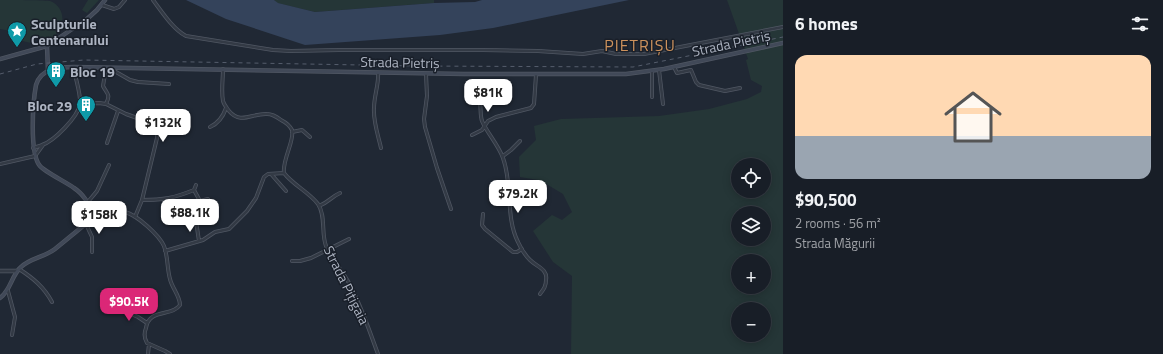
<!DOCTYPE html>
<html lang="en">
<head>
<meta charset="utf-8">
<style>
	:root { --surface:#181e27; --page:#252b33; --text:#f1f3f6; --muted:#9fa2a7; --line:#363c44; --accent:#db2777 }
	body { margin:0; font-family:"Titillium Web",sans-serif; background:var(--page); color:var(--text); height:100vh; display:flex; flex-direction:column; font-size:15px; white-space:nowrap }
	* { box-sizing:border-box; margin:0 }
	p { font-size:13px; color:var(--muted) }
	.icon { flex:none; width:22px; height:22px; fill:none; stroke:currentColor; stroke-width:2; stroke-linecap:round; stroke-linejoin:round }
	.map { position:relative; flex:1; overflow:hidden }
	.sheet { display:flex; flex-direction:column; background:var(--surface); width:380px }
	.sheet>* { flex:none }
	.buttons { position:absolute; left:731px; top:158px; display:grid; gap:8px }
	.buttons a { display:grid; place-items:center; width:40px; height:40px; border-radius:50%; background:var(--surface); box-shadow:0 2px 10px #0003,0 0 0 1px var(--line); font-size:20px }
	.price { position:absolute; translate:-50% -34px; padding:0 9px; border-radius:8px; background:#fff; color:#222; font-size:13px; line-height:26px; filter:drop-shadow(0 1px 2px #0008) }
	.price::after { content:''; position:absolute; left:50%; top:24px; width:12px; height:9px; margin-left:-6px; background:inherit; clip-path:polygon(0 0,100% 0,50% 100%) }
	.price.active { background:var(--accent); color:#fff }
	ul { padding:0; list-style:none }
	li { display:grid; align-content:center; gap:8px; height:212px; padding:0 12px }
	li span { display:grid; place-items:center; height:124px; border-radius:12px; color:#555 }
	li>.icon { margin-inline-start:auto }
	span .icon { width:72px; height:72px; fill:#fffc; stroke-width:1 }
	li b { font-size:17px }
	h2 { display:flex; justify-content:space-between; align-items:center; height:48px; padding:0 12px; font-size:17px }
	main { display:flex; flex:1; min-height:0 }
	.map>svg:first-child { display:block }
	.green { fill:#253637; fill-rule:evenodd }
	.water { fill:#34435b }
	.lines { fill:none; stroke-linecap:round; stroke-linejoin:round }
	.minor-casing { stroke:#505763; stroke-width:4 }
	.tertiary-casing { stroke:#505763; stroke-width:4.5 }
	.secondary-casing { stroke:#505763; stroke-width:4.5 }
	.minor { stroke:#333a45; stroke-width:2.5 }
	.tertiary { stroke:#333a45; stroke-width:3 }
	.secondary { stroke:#414958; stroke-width:3 }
	.rail { stroke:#555d6c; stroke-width:1; stroke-dasharray:4 4; stroke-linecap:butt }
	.labels { text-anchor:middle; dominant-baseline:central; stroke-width:3; stroke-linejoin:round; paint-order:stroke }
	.poi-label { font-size:14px; font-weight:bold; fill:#adb4c2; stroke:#191f29; text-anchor:start }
	.street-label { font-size:14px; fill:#adb4c2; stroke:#191f29 }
	.quarter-label { font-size:16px; letter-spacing:1px; fill:#cd925d; stroke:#191f29 }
</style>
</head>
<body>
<main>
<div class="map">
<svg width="783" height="354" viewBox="0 0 783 354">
	<rect width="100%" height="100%" fill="#202834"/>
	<path class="green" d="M0,0C12,0 40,0 50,1C63,6 66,21 58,32C56,34 54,37 51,38C46,40 38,37 33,36L31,43L10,38L11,31L0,29Z
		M88,0H99L87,13L82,10Z
		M274,0H434V3L315,12L277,3Z
		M727,0H783V354H571L572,276L553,262L533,231L552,215L562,220L572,212L563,194L548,185L538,180L520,177L519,157L536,140L534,126L561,119L659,116L709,109L747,99L761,92L762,86L751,80L746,60L748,59ZM738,165H764V191H738ZM738,213H764V239H738ZM738,261H764V287H738ZM738,309H764V335H738Z"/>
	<path class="water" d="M186,0H274L278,3L315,12L434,3L475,2L482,0H629L493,28L440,35L305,45L226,19Z"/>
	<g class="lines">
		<defs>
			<path id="minor" d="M153,0C162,12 173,29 186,36L273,50L291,51L339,50H483L538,51L583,54L602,51L616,54H644L783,27
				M102,5L114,9L119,7L125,0
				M674,67L677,73L691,70L696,82L699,85L725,91L740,88
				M109,68L130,80L138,82L169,84
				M223,69C223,79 221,91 223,101C224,105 227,108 229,111C241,125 252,113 267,114C272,114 277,117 281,120C285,122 290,126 292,130C295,140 282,160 284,173C293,185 309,192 318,204C326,216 321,233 326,246C331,259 342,270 349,283C361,305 369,330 378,354
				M659,70L663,104
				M378,73C379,84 374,96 374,108C373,121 378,135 381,148
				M426,74L427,96L424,119L425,127L437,168L451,209
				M652,97V71
				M480,102C481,108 480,115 482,121C487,133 498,144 503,158C513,185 505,216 518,242C521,249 525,255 530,260C537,267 548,269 546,280C546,286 544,289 540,294
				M80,104L99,103L106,104L126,114L154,124L157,130V138L142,200L135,217
				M106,104C111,94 107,94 103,86L106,68
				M210,127C219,123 223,117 226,108
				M292,132L302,130L310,137
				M472,135L482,130L488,121L496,117L531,108L534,104L536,75
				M107,143L118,111
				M33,148C36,147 40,146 42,145C54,141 78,117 80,104C81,93 75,79 74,67
				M503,156L511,150L520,141
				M0,164L35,156L43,145
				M271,174L286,191
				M196,185L194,190L200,201L208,199
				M496,192L509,188
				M142,200C164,200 174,198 194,190
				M87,203L97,191L109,165
				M319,206C329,202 331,197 340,193
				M92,214C102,213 115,210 125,212C137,215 159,235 164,246C168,256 167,269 170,279C172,288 180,296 180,305C172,317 149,308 146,328C144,333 144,338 147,343L165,351L170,354
				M483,214L482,225L485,229L513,252H517L522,249
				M196,221L199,241
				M86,224L92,237V252
				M165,251L203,240L215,232L229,229L247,211L256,198L264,177L268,174L284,173
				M292,261H300L311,258L349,239
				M19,269C33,278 44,287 52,302
				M8,291L15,317L12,335
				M118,308L138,317L147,323
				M148,354L149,344"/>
			<path id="tertiary" d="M0,271H17"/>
			<path id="secondary" d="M47,46L48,71
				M0,59L47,46L87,19L97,10L105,0
				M0,298C11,290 11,276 21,267C30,258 45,257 55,249L88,222L92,214C91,205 82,193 74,188C66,182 45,172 40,166C29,153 33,101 36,85C41,68 59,67 74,67L464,74H626L664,69L783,43"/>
		</defs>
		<use href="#minor" class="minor-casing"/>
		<use href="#tertiary" class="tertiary-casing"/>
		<use href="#secondary" class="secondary-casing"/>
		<use href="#minor" class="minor"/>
		<use href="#tertiary" class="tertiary"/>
		<use href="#secondary" class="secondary"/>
		<path class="rail" d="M0,74L37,64L84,60L417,66L633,67L783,37"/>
	</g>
	<defs>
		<symbol id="sight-pin" viewBox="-11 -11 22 30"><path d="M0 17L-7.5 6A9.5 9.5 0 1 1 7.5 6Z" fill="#0f9aa8" stroke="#191f29"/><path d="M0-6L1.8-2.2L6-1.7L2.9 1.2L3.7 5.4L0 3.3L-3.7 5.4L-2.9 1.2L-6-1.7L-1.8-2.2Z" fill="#fff"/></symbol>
		<symbol id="building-pin" viewBox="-11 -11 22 30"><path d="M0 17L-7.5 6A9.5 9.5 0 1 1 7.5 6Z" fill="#0f9aa8" stroke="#191f29"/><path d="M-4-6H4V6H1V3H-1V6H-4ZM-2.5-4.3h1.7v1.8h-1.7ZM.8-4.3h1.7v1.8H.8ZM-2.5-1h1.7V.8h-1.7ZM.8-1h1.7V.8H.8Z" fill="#fff"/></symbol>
	</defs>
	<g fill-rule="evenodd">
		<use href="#sight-pin" x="6" y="20" width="22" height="30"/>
		<use href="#building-pin" x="45" y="60" width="22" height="30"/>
		<use href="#building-pin" x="75" y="94" width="22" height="30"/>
	</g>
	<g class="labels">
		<g class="poi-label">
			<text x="31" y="23">Sculpturile<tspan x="31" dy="16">Centenarului</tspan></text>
			<text x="70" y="71">Bloc 19</text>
			<text x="72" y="105" text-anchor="end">Bloc 29</text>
		</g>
		<g class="street-label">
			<text transform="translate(731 43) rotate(-12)">Strada Pietriș</text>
			<text transform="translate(400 62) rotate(1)">Strada Pietriș</text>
			<text transform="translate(347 285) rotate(64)">Strada Pițigaia</text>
		</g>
		<g class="quarter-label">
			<text x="640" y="45">PIETRIȘU</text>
		</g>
	</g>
</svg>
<div class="buttons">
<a><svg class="icon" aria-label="locate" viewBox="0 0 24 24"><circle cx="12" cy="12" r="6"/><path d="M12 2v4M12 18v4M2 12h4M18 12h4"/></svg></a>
<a><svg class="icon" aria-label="layers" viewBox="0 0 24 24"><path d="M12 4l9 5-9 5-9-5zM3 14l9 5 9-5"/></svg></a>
<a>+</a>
<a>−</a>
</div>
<b class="price" style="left:488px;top:113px">$81K</b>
<b class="price" style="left:163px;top:143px">$132K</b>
<b class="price" style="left:518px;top:214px">$79.2K</b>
<b class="price" style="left:190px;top:233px">$88.1K</b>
<b class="price" style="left:99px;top:235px">$158K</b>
<b class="price active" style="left:129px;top:322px">$90.5K</b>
</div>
<section class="sheet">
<h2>6 homes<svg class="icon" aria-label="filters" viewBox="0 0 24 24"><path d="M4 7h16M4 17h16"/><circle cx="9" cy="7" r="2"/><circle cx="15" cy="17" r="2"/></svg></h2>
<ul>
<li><span style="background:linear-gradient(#ffd9b3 65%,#9aa5b1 0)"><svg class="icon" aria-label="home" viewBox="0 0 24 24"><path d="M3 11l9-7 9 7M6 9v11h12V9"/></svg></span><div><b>$90,500</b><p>2 rooms · 56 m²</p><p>Strada Măgurii</p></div></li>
</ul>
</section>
</main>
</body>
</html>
